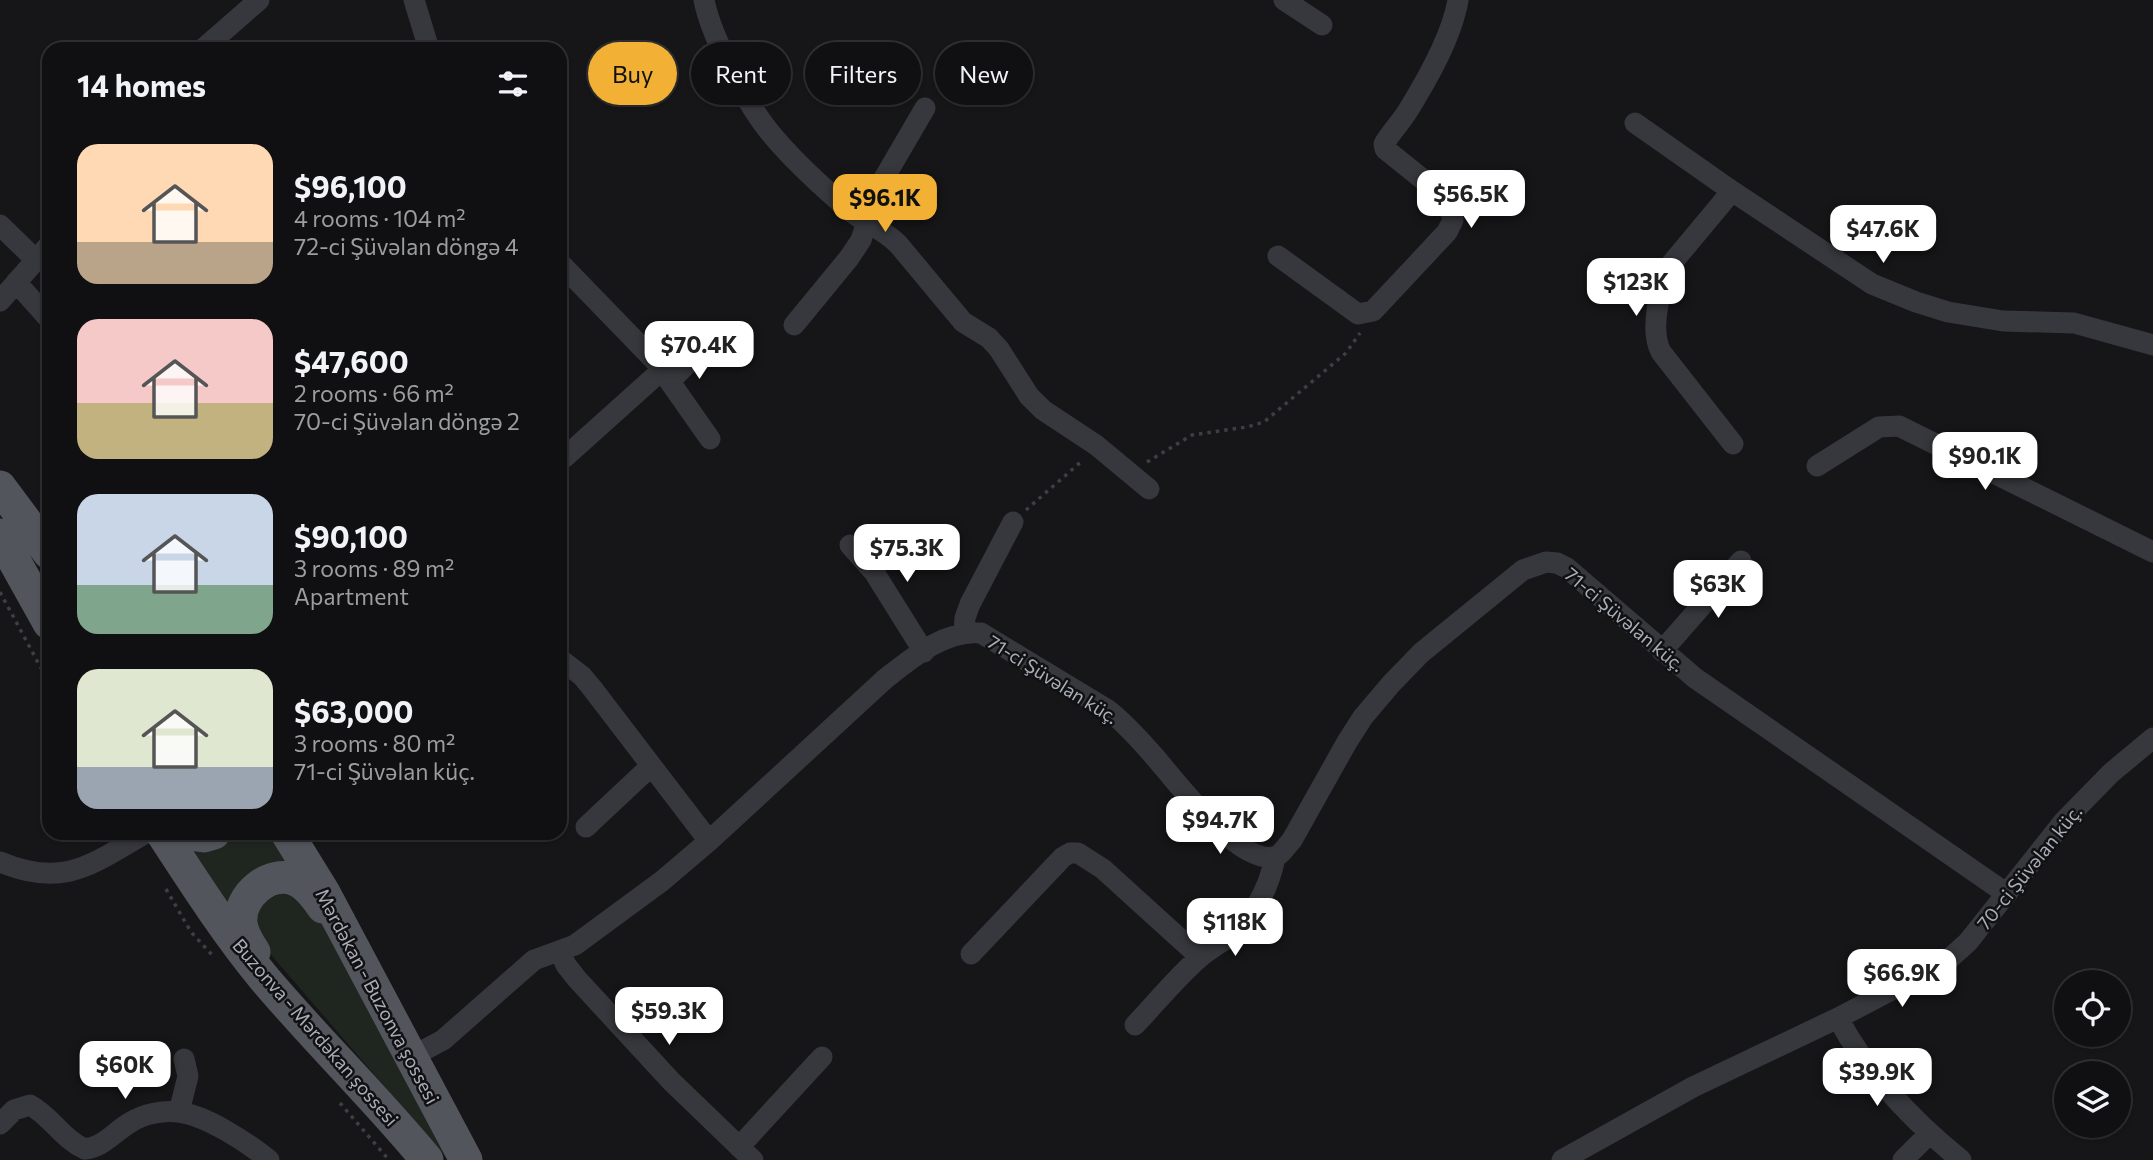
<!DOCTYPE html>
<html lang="en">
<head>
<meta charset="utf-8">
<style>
	:root { --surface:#101012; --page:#1e1e20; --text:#f1f3f6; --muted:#9c9d9f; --line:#303032; --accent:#f2b134 }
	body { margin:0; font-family:Commissioner,sans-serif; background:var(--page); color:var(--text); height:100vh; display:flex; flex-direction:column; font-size:26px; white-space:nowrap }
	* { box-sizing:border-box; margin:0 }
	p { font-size:23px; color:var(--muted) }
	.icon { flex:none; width:38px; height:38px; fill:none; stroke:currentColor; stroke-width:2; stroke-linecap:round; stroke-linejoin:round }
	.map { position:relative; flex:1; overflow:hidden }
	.sheet { position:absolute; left:42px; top:42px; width:525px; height:798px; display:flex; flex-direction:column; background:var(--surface); border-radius:21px; box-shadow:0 2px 5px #0004,0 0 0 2px var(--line) }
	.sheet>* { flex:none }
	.hud { position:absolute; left:588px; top:42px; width:665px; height:63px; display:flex; gap:14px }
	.fabs { position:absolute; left:2054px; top:970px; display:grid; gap:14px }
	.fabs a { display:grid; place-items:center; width:77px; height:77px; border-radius:50%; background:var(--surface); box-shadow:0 2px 5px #0004,0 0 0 2px var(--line); font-size:35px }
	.price { position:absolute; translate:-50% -60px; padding:0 16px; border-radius:14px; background:#fff; color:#222; font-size:23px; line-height:46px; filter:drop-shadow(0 2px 4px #0008) }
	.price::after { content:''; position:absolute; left:50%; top:42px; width:21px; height:16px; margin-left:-10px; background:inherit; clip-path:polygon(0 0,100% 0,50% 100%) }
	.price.active { background:var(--accent); color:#111 }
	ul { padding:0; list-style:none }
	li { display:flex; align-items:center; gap:21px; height:175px; padding:0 35px }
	li span { display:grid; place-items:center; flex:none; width:196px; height:140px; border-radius:21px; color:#555 }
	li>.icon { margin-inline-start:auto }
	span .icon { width:84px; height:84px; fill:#fffc; stroke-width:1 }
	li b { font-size:30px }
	h2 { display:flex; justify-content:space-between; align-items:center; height:84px; padding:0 35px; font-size:30px }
	.pill { padding:0 24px; border-radius:32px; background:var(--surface); box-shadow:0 2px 5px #0004,0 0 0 2px var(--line); font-size:24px; line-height:63px }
	.pill.active { background:var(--accent); color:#111 }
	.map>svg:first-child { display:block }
	.green { fill:#1e261f }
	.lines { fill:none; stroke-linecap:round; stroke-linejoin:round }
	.path { stroke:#3d3f44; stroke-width:3.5; stroke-dasharray:3.5 5; stroke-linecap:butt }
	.minor { stroke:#37383d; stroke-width:21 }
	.primary { stroke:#53555c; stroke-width:33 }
	.labels { text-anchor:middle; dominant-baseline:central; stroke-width:5; stroke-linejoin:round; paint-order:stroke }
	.street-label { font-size:19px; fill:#a8adb8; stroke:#111113 }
</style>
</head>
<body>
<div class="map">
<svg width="2153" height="1160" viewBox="0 0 2153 1160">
	<rect width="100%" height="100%" fill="#161618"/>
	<path class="green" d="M237,833H273L299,873L231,918L184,846L221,845Z
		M290,892L315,911L448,1160L266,949C263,942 258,935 256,928C250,904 272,895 290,892Z"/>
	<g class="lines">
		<path class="path" d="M1147,462L1192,435L1247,427L1264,422L1346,353L1360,333
			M1026,510L1083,460
			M0,592L49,683
			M166,889L191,932L214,957
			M340,1103L389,1160"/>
		<path class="minor" d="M414,0L429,49
			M704,0C711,36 745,101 768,130C791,159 821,186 849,210C864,223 883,229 898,244L963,322L989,338L999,349L1029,396L1043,410L1096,445L1149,489
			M1284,0L1322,25
			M203,49L259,0
			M1635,123L1732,191L1872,284L1916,302L1948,312L2003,321L2074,323L2153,345
			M1732,191L1672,263C1660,285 1649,329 1661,352L1733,444
			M0,225L36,260
			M1278,256L1358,314L1373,311L1447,232L1453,220L1447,201L1441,194L1385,149L1384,144C1391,132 1402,121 1409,109C1428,78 1452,36 1458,0
			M560,263L656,362L710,439
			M16,282L49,319
			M0,301L49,245
			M794,325L849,258L861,240L873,203L883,180L925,108
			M670,381L699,352
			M564,458L662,370
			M1817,466L1879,427L1899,426L2153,552
			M850,545L874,572L924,652
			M964,633L965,618L970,604L1013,522
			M1662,651L1741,561
			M560,659L582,676L592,688L709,841
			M586,827L651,766
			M0,862C64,889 92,864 146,833
			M560,952L566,965L577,979L671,1081L753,1160
			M971,954L1063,857L1070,853H1078L1103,869L1200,957
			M1838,1018C1867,1073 1913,1121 1961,1160
			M1135,1025C1156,1003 1176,978 1199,958C1207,951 1217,945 1226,939C1253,918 1269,889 1275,857
			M411,1057L443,1040L534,960L575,945L662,881L709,841L885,679C911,659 945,629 981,633L1108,710C1125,723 1140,740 1154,756C1175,780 1241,869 1277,856C1283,853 1287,845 1292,840L1347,742L1363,717L1391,684L1421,653L1523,570L1546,562L1557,563L1567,568L1695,678L2007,894
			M179,1112L188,1076L184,1059
			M0,1124L14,1110L30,1105C51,1116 62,1139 85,1149C104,1147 115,1131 131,1122C144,1114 163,1110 178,1112C206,1115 248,1143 269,1160
			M739,1147L822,1057
			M1562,1160L1693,1087L1838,1018L1947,961L1968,942L2064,821L2111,773L2153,738
			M1903,1160L1929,1134"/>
		<path class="primary" d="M0,487L49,553
			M0,535L49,623
			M162,833C194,882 226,932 263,977C316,1040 375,1097 427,1160
			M180,833L204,836L214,833
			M287,833L324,893L466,1160
			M254,952C248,943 242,934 241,923C238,896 270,869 296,880C308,885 316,897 323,907"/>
	</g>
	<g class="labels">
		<g class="street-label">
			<text transform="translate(1625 619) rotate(40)">71-ci Şüvəlan küç.</text>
			<text transform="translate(1053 679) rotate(32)">71-ci Şüvəlan küç.</text>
			<text transform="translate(2029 867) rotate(-51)">70-ci Şüvəlan küç.</text>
			<text transform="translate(378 996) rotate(62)">Mərdəkan - Buzonva şossesi</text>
			<text transform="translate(316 1032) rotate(49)">Buzonva - Mərdəkan şossesi</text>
		</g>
	</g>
</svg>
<div class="fabs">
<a><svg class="icon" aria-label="locate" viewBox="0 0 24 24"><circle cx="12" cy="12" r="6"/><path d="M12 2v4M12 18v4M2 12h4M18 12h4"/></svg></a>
<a><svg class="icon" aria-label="layers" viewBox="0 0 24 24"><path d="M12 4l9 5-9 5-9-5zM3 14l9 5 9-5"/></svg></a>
</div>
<b class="price" style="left:1471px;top:230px">$56.5K</b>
<b class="price active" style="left:885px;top:234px">$96.1K</b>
<b class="price" style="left:1883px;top:265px">$47.6K</b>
<b class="price" style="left:1636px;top:318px">$123K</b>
<b class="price" style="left:699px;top:381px">$70.4K</b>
<b class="price" style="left:1985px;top:492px">$90.1K</b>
<b class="price" style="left:907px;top:584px">$75.3K</b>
<b class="price" style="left:1718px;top:620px">$63K</b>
<b class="price" style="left:1220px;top:856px">$94.7K</b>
<b class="price" style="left:1235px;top:958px">$118K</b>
<b class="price" style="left:1902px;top:1009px">$66.9K</b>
<b class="price" style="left:669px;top:1047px">$59.3K</b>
<b class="price" style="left:125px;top:1101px">$60K</b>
<b class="price" style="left:1877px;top:1108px">$39.9K</b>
<div class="hud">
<a class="pill active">Buy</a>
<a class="pill">Rent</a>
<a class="pill">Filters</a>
<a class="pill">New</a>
</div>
<section class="sheet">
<h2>14 homes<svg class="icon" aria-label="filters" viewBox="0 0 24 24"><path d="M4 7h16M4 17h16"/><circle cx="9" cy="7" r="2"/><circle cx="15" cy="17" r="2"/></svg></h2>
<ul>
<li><span style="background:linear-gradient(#ffd9b3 70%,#b9a48a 0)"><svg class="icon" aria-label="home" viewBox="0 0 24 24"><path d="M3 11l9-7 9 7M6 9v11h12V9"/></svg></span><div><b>$96,100</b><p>4 rooms · 104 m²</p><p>72-ci Şüvəlan döngə 4</p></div></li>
<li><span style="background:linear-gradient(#f6c9c9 60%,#c2b280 0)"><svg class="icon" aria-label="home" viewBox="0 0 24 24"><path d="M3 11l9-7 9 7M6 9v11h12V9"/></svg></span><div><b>$47,600</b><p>2 rooms · 66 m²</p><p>70-ci Şüvəlan döngə 2</p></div></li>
<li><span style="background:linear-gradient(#c9d6e8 65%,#7fa58c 0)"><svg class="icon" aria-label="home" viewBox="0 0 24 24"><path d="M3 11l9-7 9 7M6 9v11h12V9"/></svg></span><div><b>$90,100</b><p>3 rooms · 89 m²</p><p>Apartment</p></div></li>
<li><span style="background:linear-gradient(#dfe7d0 70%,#9aa5b1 0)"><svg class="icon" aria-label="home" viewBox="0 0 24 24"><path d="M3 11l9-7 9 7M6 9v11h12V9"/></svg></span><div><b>$63,000</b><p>3 rooms · 80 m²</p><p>71-ci Şüvəlan küç.</p></div></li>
</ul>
</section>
</div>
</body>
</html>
